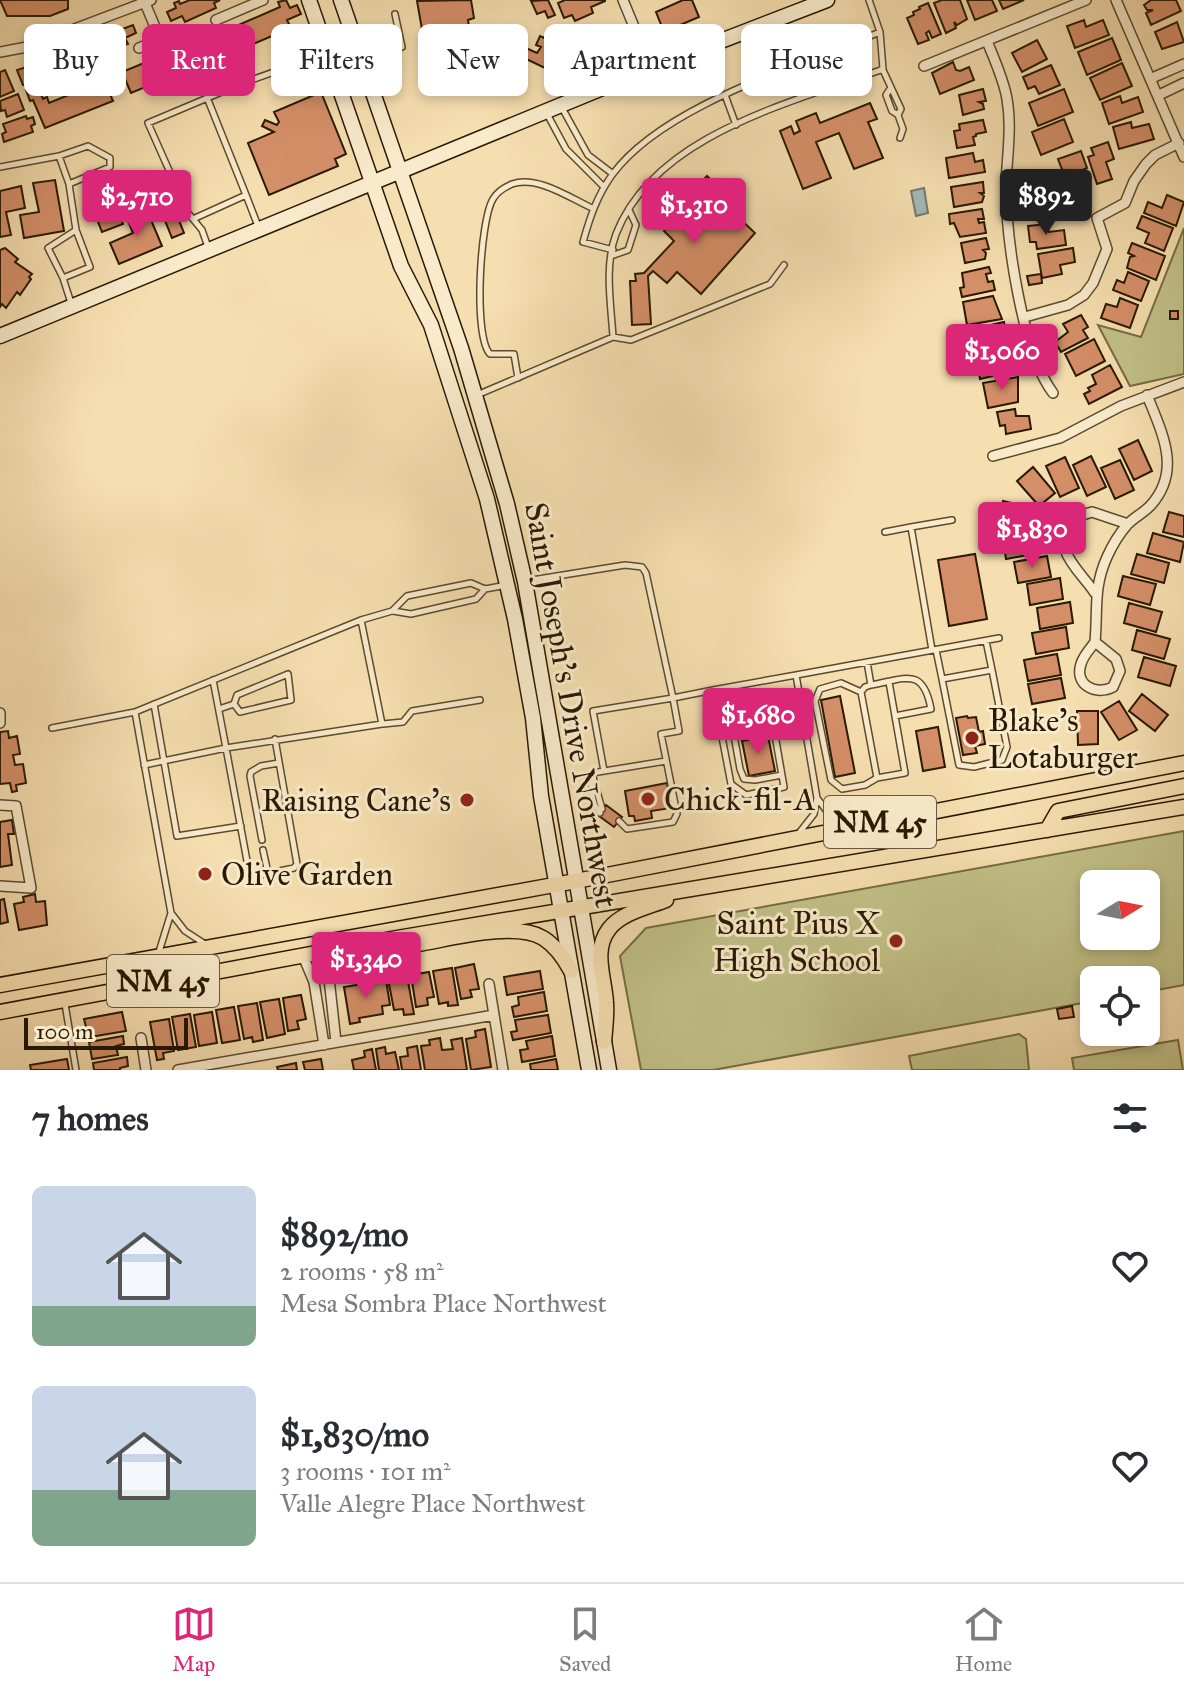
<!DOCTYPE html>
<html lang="en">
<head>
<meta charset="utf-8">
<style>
	:root { --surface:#fff; --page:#f2f2f3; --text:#2b2b33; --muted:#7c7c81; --line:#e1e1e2; --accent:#db2777 }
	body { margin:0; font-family:"IM FELL Great Primer",serif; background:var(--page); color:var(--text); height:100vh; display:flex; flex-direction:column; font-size:30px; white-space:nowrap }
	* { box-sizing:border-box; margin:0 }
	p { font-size:26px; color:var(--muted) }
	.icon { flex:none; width:44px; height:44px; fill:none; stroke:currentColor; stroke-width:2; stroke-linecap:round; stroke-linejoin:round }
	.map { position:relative; height:1070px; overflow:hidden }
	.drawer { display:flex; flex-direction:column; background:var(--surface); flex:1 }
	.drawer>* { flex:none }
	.hud { position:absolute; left:24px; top:24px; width:1136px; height:72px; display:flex; gap:16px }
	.needle { width:52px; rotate:80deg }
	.controls { position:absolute; left:1080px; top:870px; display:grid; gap:16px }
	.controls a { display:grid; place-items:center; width:80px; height:80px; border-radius:12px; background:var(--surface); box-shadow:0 4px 12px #0003; font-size:40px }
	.scale { position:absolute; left:24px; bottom:20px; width:164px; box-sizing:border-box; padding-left:8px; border:4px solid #2a1903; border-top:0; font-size:22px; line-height:28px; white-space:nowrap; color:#2a1903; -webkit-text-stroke:6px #f8eacb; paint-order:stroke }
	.price { position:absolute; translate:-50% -68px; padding:0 18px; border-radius:8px; background:var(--accent); color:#fff; font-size:26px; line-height:52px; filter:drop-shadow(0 2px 4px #0008) }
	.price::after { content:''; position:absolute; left:50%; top:48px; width:24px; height:18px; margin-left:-12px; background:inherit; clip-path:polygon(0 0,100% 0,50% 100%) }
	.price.selected { background:#222; color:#fff }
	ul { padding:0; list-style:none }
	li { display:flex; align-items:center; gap:24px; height:200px; padding:0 32px }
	li span { display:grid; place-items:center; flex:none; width:224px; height:160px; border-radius:12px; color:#555 }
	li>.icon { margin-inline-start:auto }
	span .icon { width:96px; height:96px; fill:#fffc; stroke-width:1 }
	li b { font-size:34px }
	h2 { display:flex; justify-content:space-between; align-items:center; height:96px; padding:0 32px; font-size:34px }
	.tag { padding:0 28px; border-radius:12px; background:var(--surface); box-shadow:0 4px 12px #0003; font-size:28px; line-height:72px }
	.tag.selected { background:var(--accent); color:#fff }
	.tab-bar { display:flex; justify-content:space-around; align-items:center; height:112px; border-top:2px solid var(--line); background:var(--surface); font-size:22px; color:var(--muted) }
	.tab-bar a { display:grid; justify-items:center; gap:4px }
	.tab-bar .selected { color:var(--accent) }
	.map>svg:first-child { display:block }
	.green { fill:#c1c087; stroke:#766c45; stroke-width:2; fill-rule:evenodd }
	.water { fill:#a2b9b7; stroke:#72796f; stroke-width:2 }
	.building { fill:#d48f68; stroke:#2a1903; stroke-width:2 }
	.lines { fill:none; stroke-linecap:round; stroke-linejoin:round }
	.lane-casing { stroke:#5d4a2e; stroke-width:8 }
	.street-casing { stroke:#5d4a2e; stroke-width:12 }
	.secondary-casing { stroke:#2a1903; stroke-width:17 }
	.primary-casing { stroke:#2a1903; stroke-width:17 }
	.lane { stroke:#f8eacb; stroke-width:5 }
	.street { stroke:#f8eacb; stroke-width:9 }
	.secondary { stroke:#f8eacb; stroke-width:14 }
	.primary { stroke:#f5deaf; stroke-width:14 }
	.poi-dot { fill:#8f2418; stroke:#f8eacb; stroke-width:3 }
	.labels { text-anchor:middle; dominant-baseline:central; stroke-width:6; stroke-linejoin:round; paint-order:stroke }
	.shield { fill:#f8eacb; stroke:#68583f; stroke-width:2 }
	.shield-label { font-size:30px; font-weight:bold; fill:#2a1903 }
	.street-label { font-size:32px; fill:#2a1903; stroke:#f8eacb }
	.poi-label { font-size:32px; fill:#2a1903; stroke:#f8eacb; text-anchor:start }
</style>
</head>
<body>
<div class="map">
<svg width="1184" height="1070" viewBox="0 0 1184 1070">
	<rect width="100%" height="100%" fill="#f5deaf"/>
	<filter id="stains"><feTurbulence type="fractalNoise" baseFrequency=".0025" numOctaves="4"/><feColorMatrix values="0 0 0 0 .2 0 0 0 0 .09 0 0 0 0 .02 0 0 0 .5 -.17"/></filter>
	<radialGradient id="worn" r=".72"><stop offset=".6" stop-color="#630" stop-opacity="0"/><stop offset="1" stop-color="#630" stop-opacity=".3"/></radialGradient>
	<path class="green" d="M1184,228V374L1130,386L1098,325L1141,337Z
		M1184,831V985L1146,992V980H1094V1001L713,1070H641L620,956L646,928ZM1094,884H1146V936H1094Z
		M1019,1034L1026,1039L1029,1070H912L909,1056Z
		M1178,1040L1183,1070H1074L1072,1058Z"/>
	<path class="water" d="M924,188L928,213L916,216L911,191Z"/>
	<path class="building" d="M0,0H68V9L50,16H7Z
		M190,0H220L214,3L216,8L185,22L182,16L171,21L167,12L176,8L174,3L179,1L180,4Z
		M286,0L290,8L297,5L301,14L287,20L291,28L220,58L211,37L280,7L278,2Z
		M471,0L474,18L468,20L469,27L423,35L417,1Z
		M548,0L555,15L548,18L545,11L537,14L531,1Z
		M565,0H605V1L591,7L593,13L575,21L572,15L564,18L558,3Z
		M683,0H692L699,17L664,32L656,12Z
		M942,0H960L967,19L957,25L954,22L956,28L946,33L934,3Z
		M967,0H992L997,11L975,20Z
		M999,0H1024L1003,9Z
		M1151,0H1176L1181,11L1151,25L1146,13L1153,10H1147L1144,5Z
		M928,3L941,34L932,38L929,31L926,33L929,40L918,44L907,18L914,15L913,12L920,9L919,7Z
		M1084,20L1086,27L1103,20L1109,35L1075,48L1067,26Z
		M1177,22L1184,42L1162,49L1155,32Z
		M133,25L136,33L125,38L128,44L81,58L77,46Z
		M547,32L563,39L557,58L555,57L549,70L522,57L526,48L537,53L541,47L536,45L540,36L544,38Z
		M207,37L215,58L131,93L122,72Z
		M1112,38L1121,60L1087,75L1078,52Z
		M1037,40L1047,59L1022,72L1012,53Z
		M110,55L124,89L110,94L113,101L45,128L33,100L30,101L26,90L37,85L43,99L47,97L49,103L106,80L104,76L108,74L102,58Z
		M45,61L48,68L35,74L38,79L23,85L17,70Z
		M953,62L956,70L960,71L969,67L974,80L940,94L932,73Z
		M1122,63L1132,86L1100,100L1090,78Z
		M1051,65L1060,85L1039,94L1035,86L1028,89L1023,77Z
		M5,70L14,91L0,97V72Z
		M983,89L986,101L979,102L983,104L984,109L963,115L959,95Z
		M1064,89L1073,112L1038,126L1029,103Z
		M321,92L346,154L335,159L338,166L269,195L248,143L274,132L262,126L265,120L277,125L279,122L274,112Z
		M18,94L24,110L7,117L5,110L1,111L0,101Z
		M1120,96L1122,103L1138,97L1143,112L1109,124L1102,103Z
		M870,103L877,119L868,122L883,158L854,169L839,133L816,142L831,178L803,189L780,131L791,126L794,134L800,131L796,121L816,113L820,123Z
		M26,116L27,119L33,117L35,124L31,126L33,132L4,142L2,134L6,132L3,124Z
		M1064,119L1073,142L1041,155L1032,132Z
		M983,120L986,132L976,134V136L973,137L975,145L957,148L954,131L960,130L959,124Z
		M1131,122L1132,128L1149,124L1154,139L1119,149L1113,127Z
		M1108,142L1114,159L1106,162L1112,179L1097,184L1088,157L1094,155L1091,148Z
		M1081,151L1087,168L1080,171L1086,187L1071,192L1058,159Z
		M973,153L975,162L983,160L985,172L949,178L946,158Z
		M130,176L138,197L116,207L123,224L102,232L87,194Z
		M707,176L724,192L721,195L737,211L735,214L755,233L701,294L677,272L667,283L653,271L648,276L651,324L632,325L630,281H636L635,274L644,273L674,241L664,231L669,226L666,224L684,204L686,206L689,204L685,200Z
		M55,180L64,231L24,238L20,215L39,212L33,183Z
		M983,182L984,193H980L984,196L982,202L954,207L951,187Z
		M21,186L25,208L6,212L11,235L0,237V191Z
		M1037,186L1069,195L1063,216L1031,208Z
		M1167,195L1184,202L1176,226L1144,213L1148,202L1162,208Z
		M146,208L162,246L119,264L110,243L133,233L126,216Z
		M982,209L984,219H978L979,223L984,222L986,233L960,237L954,223L950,224L949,214Z
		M176,213L184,233L172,238L164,218Z
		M1142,216L1173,228L1164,251L1145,243L1149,233L1137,228Z
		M1048,224L1049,232L1064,230L1066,245L1037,249L1036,242H1030L1028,226Z
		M986,238L989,249L983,250L986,253L985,259L965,263L961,243Z
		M1132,243L1165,256L1156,280L1127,268L1130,257L1134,256L1128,253Z
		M5,248L18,259L15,262L32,274L29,277L31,279L20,295L17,292L6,308L2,304L0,307V250Z
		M1073,248L1075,262L1060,265L1062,274L1042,278L1038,254Z
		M989,267L991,273L986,274L988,282L993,281L995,290L962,297L960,288L964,287L962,273Z
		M1128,272L1149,281L1141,301L1113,290L1117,280L1124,283Z
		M1041,274L1042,283L1029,285L1027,276Z
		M993,296L1002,319L967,325L963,302Z
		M1120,298L1138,305L1130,328L1101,318L1106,304L1117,307Z
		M1170,311H1178V319H1170Z
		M1081,315L1088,327L1083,330L1088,338L1061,352L1055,342L1068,332L1063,324Z
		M1004,322L1006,333L1001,334V338L1007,337L1009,346L976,353L974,343L977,342V328Z
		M1094,339L1105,361L1076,376L1065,354Z
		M1006,350L1009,363L999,365L996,368L997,375L980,379L976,356Z
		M1110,365L1122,387L1089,404L1084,394L1090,391L1088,388L1096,384L1092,375Z
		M1018,377V402L988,408L983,383Z
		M1015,409L1016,416H1029L1031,429L1006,434L1005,425L1000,426L997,412Z
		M1138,440L1152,471L1134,480L1119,449Z
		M1091,456L1106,487L1087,496L1073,465Z
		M1065,457L1079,488L1060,497L1046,466Z
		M1120,460L1134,490L1115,499L1101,468Z
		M1033,467L1055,493L1039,506L1017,481Z
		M1003,501L1036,509L1031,529L998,521Z
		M1169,512L1184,516V537L1163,532Z
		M1036,533L1039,553L1006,559L1003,539Z
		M1153,533L1184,542L1180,562L1147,553Z
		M975,554L987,619L949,626L938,560Z
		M1137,554L1169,563L1164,583L1131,574Z
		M1047,556L1051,577L1018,583L1014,562Z
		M1123,576L1156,584L1150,605L1118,596Z
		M1060,578L1063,599L1030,605L1027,584Z
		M1070,602L1073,623L1040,629L1037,608Z
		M1129,603L1162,612L1156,632L1124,623Z
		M1066,627L1069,648L1036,654L1032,633Z
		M1137,630L1170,639L1164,659L1132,650Z
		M1057,654L1061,675L1028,681L1024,660Z
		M1144,657L1176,666L1170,686L1138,677Z
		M1061,678L1065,698L1032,704L1028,684Z
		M1142,694L1168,715L1155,731L1129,711Z
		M840,696L855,773L835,777L821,700Z
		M1119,701L1137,730L1119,740L1101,712Z
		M1077,711H1098V744L1078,745Z
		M967,716L968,718L976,717L979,732L983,731L985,744L975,746L977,753L963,755L956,718Z
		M938,727L945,767L923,771L916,731Z
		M8,731L9,738L17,736L20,754L13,755L15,765L23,764L26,783L16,785L17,791L12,792L10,783L0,784V732Z
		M768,736L775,771L749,776L742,741Z
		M667,783L671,808L651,811L652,818L635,821L634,816H629L625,791Z
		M606,805L622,817L614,827L599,816Z
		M12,820L14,834H8L12,865L0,867V822Z
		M35,894L36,902L45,901L47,925L19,930L14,904L24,902L23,897Z
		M4,899L8,922L0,924V900Z
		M474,964L479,989L470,990L472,997L461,999L455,968Z
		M452,968L458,1005L448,1006V1002L439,1004L433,971Z
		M540,971L543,989L507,995L504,977Z
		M429,972L434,997L427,998L428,1005L416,1007L411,975Z
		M407,976L414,1014L404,1015L403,1009L394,1010L388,979Z
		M386,980L390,1005L382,1006L383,1014L359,1018L360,1022L350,1024L344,987Z
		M544,992L547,1011L514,1017L512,1007L519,1005L518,997Z
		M301,995L306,1019L297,1021L299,1029L288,1031L283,998Z
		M279,999L285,1034L267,1038L260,1002Z
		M257,1003L263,1040L253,1042L252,1037L244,1039L238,1006Z
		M1072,1006L1074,1017L1059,1019L1057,1009Z
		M234,1007L240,1040L222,1043L216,1010Z
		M122,1012L126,1031L84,1038L82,1028L86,1027L84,1019Z
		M212,1012L217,1043L199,1046L194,1015Z
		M190,1014L196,1047L178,1050L172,1017Z
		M548,1015L551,1033L513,1040L511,1032L517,1031L515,1020Z
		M169,1019L174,1051L163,1053L164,1059L157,1060L150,1022Z
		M485,1029L491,1067L471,1070L466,1039L476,1037L475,1031Z
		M123,1036L124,1044L116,1046L118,1055L92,1059L89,1042Z
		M552,1036L555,1056L522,1062L520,1050L528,1049L526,1041Z
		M440,1038L442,1050L453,1049L451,1040L462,1038L467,1070H425L421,1046L430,1045L429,1040Z
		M417,1046L421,1070H402L400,1057L408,1056L407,1048Z
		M385,1047L386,1054L395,1052L399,1070H379L376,1049Z
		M372,1049L376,1070H354L352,1060L365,1057L364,1051Z
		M127,1057L128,1066L120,1068V1070H94L93,1063Z
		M67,1059L69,1070H31L30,1065Z
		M321,1059L323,1070H305L303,1062Z
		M556,1059L558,1070H531L530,1064Z
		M296,1063L297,1070H278L277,1067Z"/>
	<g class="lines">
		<defs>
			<path id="lane" d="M362,55L402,47L395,14
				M883,70L901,109L898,115
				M890,89L886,95L892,111L898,115L903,129L900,138
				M725,95L736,125
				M208,100L246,195
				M561,106L588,155L613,174
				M546,112L566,149L604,187
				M59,156L69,184
				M0,167L59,156L88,146L110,158V167L69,184L76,230L90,267L63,278L71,303
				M193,219L246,195L258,226
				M208,247L202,230L188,213L148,123L243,83L327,53
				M613,250L583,242C590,217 597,196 612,175C663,105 801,65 880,32
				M611,256L628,250L636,225L629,210
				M63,278L48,248L76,230
				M613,337C611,304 604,266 616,234C655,134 792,103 883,69L880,32L869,0
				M518,378L514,354H490C473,337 480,220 493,199C497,192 505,187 512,184C537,175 570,198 592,208
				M477,395L613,337L631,340L770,284L784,265
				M885,532L911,527
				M526,581L625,565L642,567L646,573L673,698L713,690
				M393,611L411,614L476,599L485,589
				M361,620L392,611L407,596L471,583L485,589L507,585
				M986,641L992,670
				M932,650L911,527L952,520
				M936,650L942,679L992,670L1007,747L1002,760L974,767L959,765L942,679
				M867,662L871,685C905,679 923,666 931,709L895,716L889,682
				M288,674L291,700L240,712L234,704L237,695Z
				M796,675L999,638
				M871,685L865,687L861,692L877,778L905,773L895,716
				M861,692L841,683L820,689L815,701L831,780L842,789L865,785L877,778
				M154,704L177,836L241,826
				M219,709L234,704
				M730,713L740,769L744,779L755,780L782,775
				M718,715L770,706L784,787L746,795L731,784L713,690L796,675L817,798
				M383,724L403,722L412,711L480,700
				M52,728L135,712
				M144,765L226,748L213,680
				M604,771L593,711L673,698L679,731L661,734L677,814L673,822L627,829L619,821
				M593,777L602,809
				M600,813C590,802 591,786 592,773L666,761
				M799,833L814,814L817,798L826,810L854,823
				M262,840L250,776L251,772L261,766L279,763
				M263,850L268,873
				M171,913L135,712L361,620L382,724L226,748L250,877L294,868L297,864L275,739
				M158,955L171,913L185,931L205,944
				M65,1004L76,1070"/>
			<path id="street" d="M623,0L651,68
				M1116,0L1184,157
				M145,3L160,39
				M216,20L263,0
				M54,38L70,78
				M987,41C994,59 1004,80 1007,99C1012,128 1007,156 1006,185C1006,238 1022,352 1053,393
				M139,48L178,32
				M0,52L27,47L151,0
				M924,66L1086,0
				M1152,78L1184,64
				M51,86L87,72
				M1159,95L1184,83
				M1025,317L1068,305L1084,295L1093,283L1107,249L1097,218L1125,203L1134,181L1146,164L1155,155L1179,143
				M993,456L1060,438L1121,406L1184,382
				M1095,593C1077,567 1052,551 1070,519L1092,512L1128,524
				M1095,642C1098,610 1093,588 1107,557C1112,546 1119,534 1127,525C1134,517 1144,513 1151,505C1182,470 1162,433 1147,395
				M1095,642L1116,659L1120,671L1113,687C1096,696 1074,685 1081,664C1083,656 1090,649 1095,642Z
				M0,713V723
				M0,805L16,806L31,888L0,886
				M326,951L336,1042
				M303,956L314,982L324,1045
				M489,984L503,1070
				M141,1038L146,1070
				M178,1070L494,1015"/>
			<path id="secondary" d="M309,0L401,266L431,325L487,499L515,619L533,718L541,796L589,1070
				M341,0L461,348L507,504L525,582L609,1070
				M0,336L651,68L827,0"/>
			<path id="primary" d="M1047,830L1058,811L1184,786
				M408,942L418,944C450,939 514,921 543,938C556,946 564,958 571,971
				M0,985L576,881L1184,763
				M0,1012L397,938L1184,807
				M604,1042C605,1029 607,1016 606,1003C605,979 592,951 609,929C621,913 648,907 666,900"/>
		</defs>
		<use href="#lane" class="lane-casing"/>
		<use href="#street" class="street-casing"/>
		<use href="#secondary" class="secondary-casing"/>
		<use href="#primary" class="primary-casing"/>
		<use href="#lane" class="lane"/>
		<use href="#street" class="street"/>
		<use href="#secondary" class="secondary"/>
		<use href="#primary" class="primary"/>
	</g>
	<g class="poi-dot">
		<circle cx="972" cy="738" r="8"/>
		<circle cx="648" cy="799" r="8"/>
		<circle cx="467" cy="800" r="8"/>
		<circle cx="205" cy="874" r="8"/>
		<circle cx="896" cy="941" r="8"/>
	</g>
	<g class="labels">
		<g class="shield">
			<rect x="824" y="796" width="112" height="52" rx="6"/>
			<rect x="107" y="955" width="112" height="52" rx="6"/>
		</g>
		<g class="shield-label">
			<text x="880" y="822">NM 45</text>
			<text x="163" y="981">NM 45</text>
		</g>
		<g class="street-label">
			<text transform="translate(571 705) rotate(80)">Saint Joseph's Drive Northwest</text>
		</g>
		<g class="poi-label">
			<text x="988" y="720">Blake's<tspan x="988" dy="37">Lotaburger</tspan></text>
			<text x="664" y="799">Chick-fil-A</text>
			<text x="451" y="800" text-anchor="end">Raising Cane's</text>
			<text x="221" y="874">Olive Garden</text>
			<text x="880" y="923" text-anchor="end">Saint Pius X<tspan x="880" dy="37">High School</tspan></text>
		</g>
	</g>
	<rect width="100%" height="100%" filter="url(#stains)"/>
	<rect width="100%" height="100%" fill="url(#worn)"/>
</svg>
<div class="controls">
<a><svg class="needle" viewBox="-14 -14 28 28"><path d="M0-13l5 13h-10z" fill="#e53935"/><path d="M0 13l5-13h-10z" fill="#7c7c81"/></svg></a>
<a><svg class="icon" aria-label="locate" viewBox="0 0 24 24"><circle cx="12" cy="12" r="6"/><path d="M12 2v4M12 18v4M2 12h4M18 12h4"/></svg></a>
</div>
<div class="scale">100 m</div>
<b class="price selected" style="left:1046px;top:237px">$892</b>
<b class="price" style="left:137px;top:238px">$2,710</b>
<b class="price" style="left:694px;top:246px">$1,310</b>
<b class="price" style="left:1002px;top:392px">$1,060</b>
<b class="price" style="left:1032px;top:570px">$1,830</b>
<b class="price" style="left:758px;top:756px">$1,680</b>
<b class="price" style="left:366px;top:1000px">$1,340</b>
<div class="hud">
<a class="tag">Buy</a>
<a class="tag selected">Rent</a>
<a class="tag">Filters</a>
<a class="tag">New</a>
<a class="tag">Apartment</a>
<a class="tag">House</a>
</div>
</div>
<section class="drawer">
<h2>7 homes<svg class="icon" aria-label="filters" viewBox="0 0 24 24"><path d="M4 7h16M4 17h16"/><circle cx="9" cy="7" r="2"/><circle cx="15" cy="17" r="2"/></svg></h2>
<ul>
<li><span style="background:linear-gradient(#c9d6e8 75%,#7fa58c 0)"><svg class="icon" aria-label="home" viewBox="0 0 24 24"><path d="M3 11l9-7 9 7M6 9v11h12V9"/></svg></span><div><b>$892/mo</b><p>2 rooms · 58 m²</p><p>Mesa Sombra Place Northwest</p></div><svg class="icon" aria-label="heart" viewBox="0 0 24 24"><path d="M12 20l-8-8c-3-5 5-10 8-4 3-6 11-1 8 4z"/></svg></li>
<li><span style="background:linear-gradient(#c9d6e8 65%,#7fa58c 0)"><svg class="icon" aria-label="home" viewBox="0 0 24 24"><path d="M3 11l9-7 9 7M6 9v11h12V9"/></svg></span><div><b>$1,830/mo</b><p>3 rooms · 101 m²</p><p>Valle Alegre Place Northwest</p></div><svg class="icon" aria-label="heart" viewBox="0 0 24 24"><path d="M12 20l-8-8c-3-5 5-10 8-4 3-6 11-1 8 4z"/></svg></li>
</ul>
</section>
<nav class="tab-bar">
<a class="selected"><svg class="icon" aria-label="map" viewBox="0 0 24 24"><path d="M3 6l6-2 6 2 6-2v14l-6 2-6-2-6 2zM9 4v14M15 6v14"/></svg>Map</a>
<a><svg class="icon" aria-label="saved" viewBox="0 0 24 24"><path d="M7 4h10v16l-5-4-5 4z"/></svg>Saved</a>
<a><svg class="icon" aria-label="home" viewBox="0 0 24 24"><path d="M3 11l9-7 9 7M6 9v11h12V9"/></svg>Home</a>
</nav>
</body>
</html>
